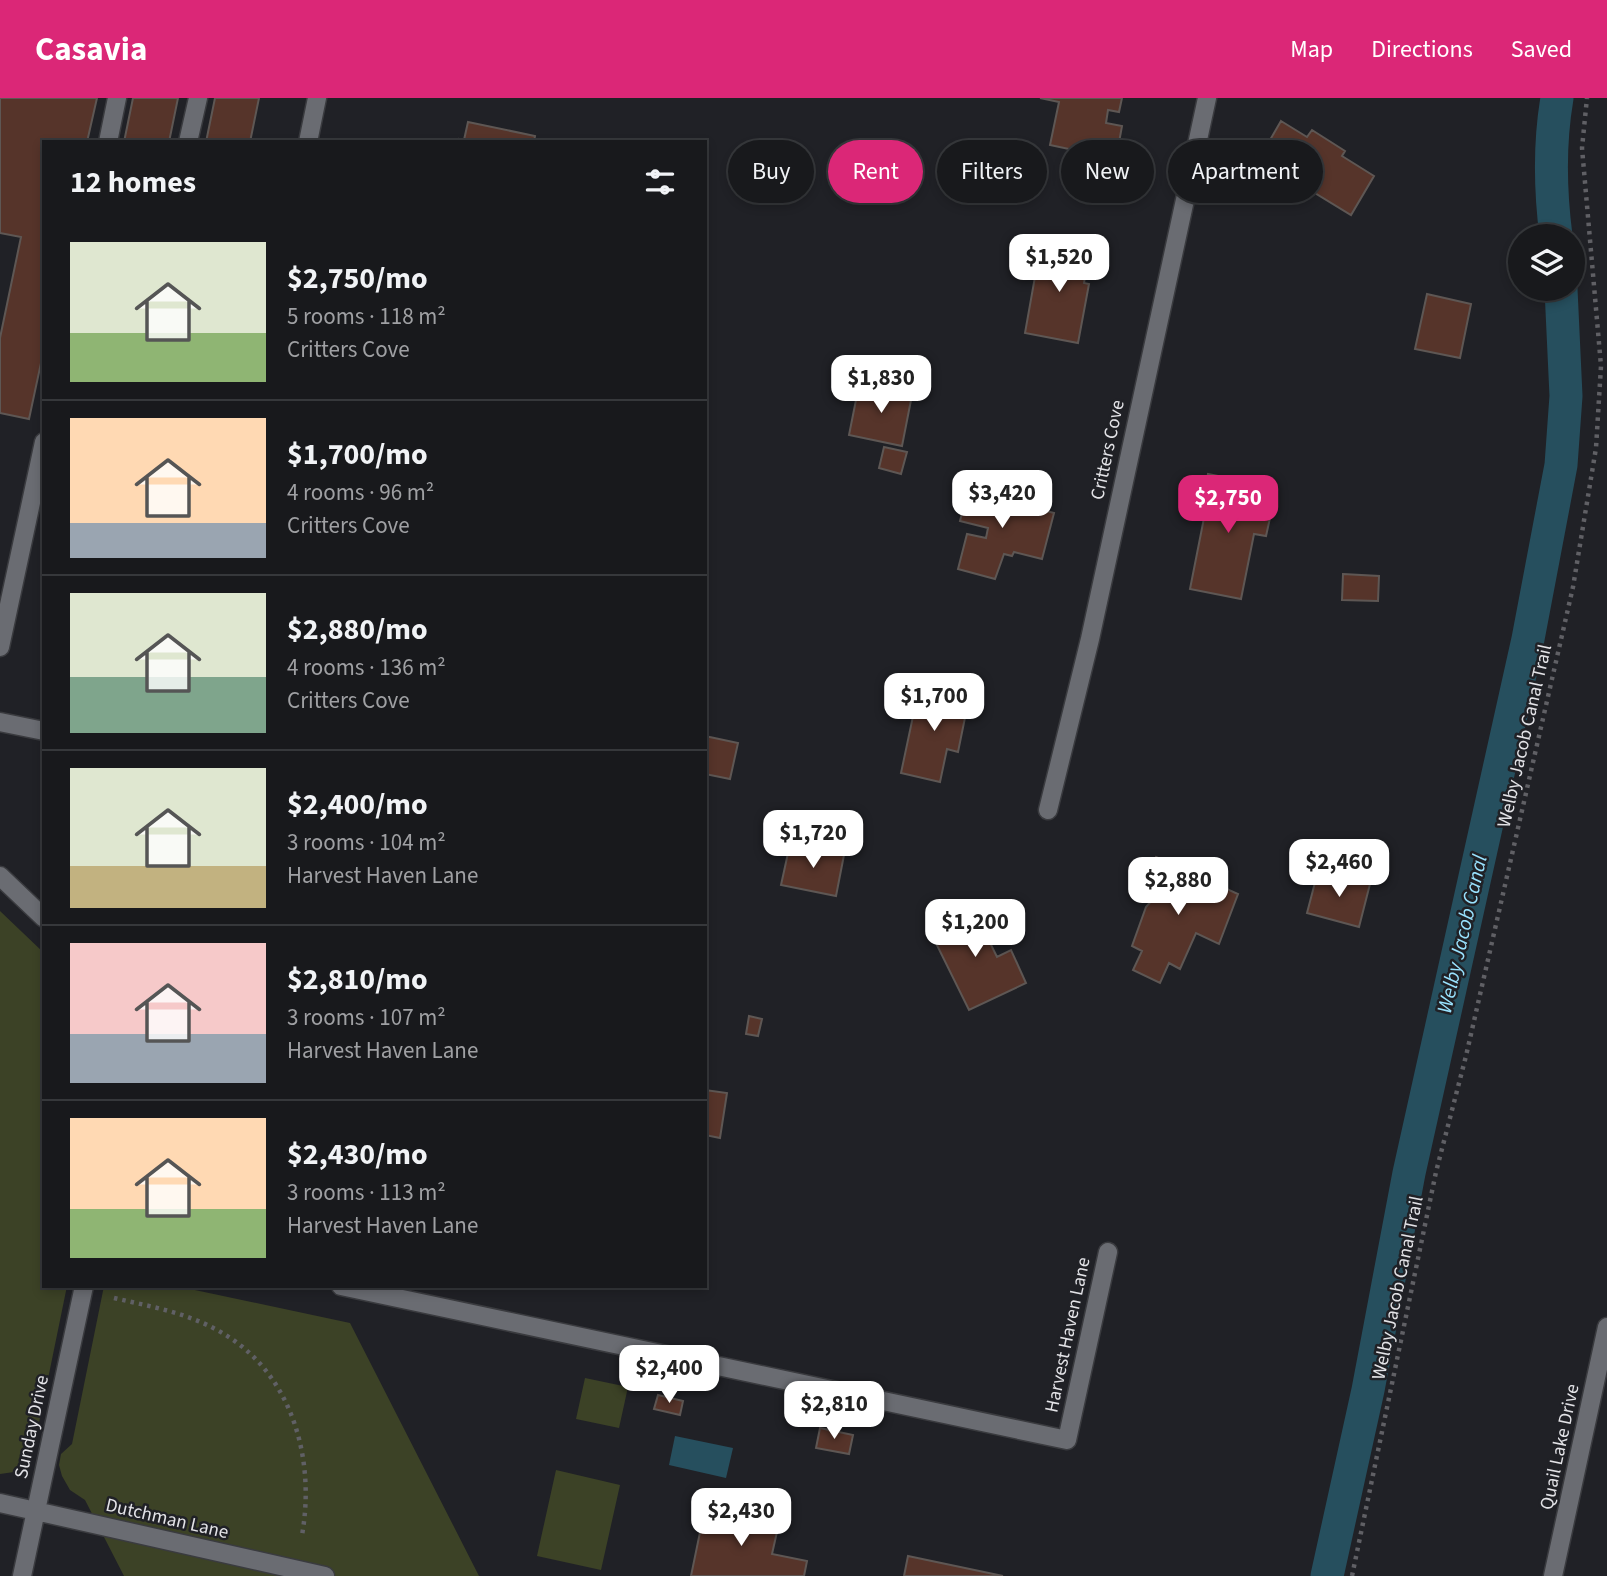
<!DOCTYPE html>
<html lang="en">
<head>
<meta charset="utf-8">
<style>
	:root { --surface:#18191c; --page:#212225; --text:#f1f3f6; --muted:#9fa0a3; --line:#36383b; --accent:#db2777 }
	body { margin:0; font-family:"Source Sans 3",sans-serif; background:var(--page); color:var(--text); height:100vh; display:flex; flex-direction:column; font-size:26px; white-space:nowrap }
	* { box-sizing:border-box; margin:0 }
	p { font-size:23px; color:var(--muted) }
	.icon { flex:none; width:38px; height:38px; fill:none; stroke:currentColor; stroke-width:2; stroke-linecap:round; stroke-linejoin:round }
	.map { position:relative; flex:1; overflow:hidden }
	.details { position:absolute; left:42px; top:42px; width:665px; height:1148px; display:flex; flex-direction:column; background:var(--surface); border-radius:0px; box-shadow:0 4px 10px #0003,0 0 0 2px var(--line) }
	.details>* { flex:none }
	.top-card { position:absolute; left:728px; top:42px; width:665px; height:63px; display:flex; gap:14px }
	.buttons { position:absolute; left:1508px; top:126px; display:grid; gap:14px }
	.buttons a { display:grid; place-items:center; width:77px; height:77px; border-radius:50%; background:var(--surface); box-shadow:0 4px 10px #0003,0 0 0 2px var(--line); font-size:35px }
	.price { position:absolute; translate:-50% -60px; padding:0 16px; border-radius:14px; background:#fff; color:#222; font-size:23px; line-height:46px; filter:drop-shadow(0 2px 4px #0008) }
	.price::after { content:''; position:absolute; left:50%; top:42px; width:21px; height:16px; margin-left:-10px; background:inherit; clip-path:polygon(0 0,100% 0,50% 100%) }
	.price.on { background:var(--accent); color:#fff }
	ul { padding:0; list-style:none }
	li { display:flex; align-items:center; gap:21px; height:175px; padding:0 28px }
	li+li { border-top:2px solid var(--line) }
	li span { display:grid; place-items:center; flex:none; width:196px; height:140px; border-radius:0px; color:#555 }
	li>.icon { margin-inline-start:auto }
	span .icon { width:84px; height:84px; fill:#fffc; stroke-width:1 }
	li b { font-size:30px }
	h2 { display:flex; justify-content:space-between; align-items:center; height:84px; padding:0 28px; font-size:30px }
	.tag { padding:0 24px; border-radius:32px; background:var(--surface); box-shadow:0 4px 10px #0003,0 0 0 2px var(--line); font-size:24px; line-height:63px }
	.tag.on { background:var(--accent); color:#fff }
	header { display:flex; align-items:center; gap:42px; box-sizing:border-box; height:98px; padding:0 35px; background:var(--accent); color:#fff }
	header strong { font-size:33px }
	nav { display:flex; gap:38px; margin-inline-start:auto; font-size:24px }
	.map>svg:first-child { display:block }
	.green { fill:#3c4226 }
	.water { fill:#264f5e }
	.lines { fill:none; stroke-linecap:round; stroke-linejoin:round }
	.canal { stroke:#264f5e; stroke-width:33 }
	.building { fill:#56342a; stroke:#5e5754; stroke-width:2 }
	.lane-casing { stroke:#3a3b3f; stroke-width:21 }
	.street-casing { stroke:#3a3b3f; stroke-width:21 }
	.path { stroke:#606065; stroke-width:4.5; stroke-dasharray:3.5 5; stroke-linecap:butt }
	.lane { stroke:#6a6c72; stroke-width:18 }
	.street { stroke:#6a6c72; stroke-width:18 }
	.labels { text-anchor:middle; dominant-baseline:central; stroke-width:5; stroke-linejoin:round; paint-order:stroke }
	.street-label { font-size:19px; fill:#e3e3e7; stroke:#202126 }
	.water-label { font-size:21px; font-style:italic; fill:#99e2fe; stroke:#202126 }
</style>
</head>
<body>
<header>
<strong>Casavia</strong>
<nav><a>Map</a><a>Directions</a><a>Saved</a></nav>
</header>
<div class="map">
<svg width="1607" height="1478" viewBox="0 0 1607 1478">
	<rect width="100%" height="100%" fill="#202126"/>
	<path class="green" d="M0,813L44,855V1188H67L32,1359L14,1374L0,1376Z
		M104,1188H176L350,1225L479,1478H124L85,1402L70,1392L62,1378L59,1367L61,1356L72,1346Z
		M585,1280L628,1289L619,1330L576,1321Z
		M556,1372L620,1387L601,1472L537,1458Z"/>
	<path class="water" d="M675,1338L733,1350L726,1380L669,1367Z"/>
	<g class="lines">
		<path class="canal" d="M1556,138C1550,91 1549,47 1557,0
			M1327,1478L1368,1292L1409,1075L1528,541L1561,367L1566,298L1561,191"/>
	</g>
	<path class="building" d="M0,0H97L87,44H44V251L29,321L0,315V240L21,139L0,135Z
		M133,0H178L169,44H124Z
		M215,0H259L250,44H206Z
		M1040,0H1122L1119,14L1108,12L1106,25L1122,28L1116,61L1050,47L1059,4Z
		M1281,23L1307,39L1312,32L1345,53L1342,58L1374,78L1351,117L1259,61Z
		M468,24L535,38L534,44H458L459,41L464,42Z
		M1041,145L1089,154L1084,185L1089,186L1078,245L1025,235Z
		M1427,196L1471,206L1460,260L1415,251Z
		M859,287L912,297L902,348L849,337Z
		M884,349L907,354L901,376L879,370Z
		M1208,376L1264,387L1258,417L1270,420L1266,438L1254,436L1241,501L1190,491L1205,415L1201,414Z
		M1000,388L1030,396L1027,408L1054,415L1042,461L1014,454L1012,458L1004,456L995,481L958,471L967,436L986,440L988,430L960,423L968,391L997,399Z
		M1343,476L1379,478L1378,503L1342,502Z
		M919,590L969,600L958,654L947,651L940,684L901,675Z
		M705,638L738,645L730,681L705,676Z
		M790,746L844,757L836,798L781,787Z
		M1156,759L1238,796L1219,846L1196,835L1180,871L1169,865L1160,885L1133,872L1142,853L1132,848L1146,809L1154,800L1140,793Z
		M1318,773L1370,786L1359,829L1307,815Z
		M972,808L997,859L1011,852L1026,885L969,912L928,829Z
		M749,918L762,921L758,938L746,936Z
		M705,992L727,995L720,1040L705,1037Z
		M658,1297L683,1303L680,1317L654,1311Z
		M820,1330L853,1337L849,1356L816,1350Z
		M705,1410L779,1425L772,1456L807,1463L804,1478H691Z
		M908,1458L1003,1478H904Z"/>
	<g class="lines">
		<defs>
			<path id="lane" d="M108,44L117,0
				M188,44L198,0
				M0,549L44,344
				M0,624L44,633"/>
			<path id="street" d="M308,44L317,0
				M1048,712L1090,541L1207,0
				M0,778L44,820
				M341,1188L1067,1342L1108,1154
				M0,1405L325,1478
				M22,1478L84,1188
				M1553,1478L1607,1229"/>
		</defs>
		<use href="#lane" class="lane-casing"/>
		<use href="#street" class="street-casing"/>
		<path class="path" d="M114,1200C148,1208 184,1214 215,1231C291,1270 316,1359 302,1437
			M1352,1478L1436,1074L1466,958L1573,489L1596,350L1601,268L1582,50L1587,0"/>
		<use href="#lane" class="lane"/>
		<use href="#street" class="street"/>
	</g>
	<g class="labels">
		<g class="street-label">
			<text transform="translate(1108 352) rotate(-78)">Critters Cove</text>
			<text transform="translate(1525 638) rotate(-77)">Welby Jacob Canal Trail</text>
			<text transform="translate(1398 1190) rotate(-78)">Welby Jacob Canal Trail</text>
			<text transform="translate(1068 1237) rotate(-78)">Harvest Haven Lane</text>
			<text transform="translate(32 1329) rotate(-78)">Sunday Drive</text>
			<text transform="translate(1560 1349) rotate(-78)">Quail Lake Drive</text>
			<text transform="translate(167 1421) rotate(13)">Dutchman Lane</text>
		</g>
		<g class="water-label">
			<text transform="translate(1462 836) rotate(-77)">Welby Jacob Canal</text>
		</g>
	</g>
</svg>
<div class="buttons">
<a><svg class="icon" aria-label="layers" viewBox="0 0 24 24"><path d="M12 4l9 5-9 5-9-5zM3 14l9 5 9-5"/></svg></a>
</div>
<b class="price" style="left:1059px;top:196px">$1,520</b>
<b class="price" style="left:881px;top:317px">$1,830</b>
<b class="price" style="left:1002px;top:432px">$3,420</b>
<b class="price on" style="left:1228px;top:437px">$2,750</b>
<b class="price" style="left:934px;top:635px">$1,700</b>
<b class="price" style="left:813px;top:772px">$1,720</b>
<b class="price" style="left:1339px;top:801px">$2,460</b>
<b class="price" style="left:1178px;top:819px">$2,880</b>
<b class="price" style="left:975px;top:861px">$1,200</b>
<b class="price" style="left:669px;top:1307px">$2,400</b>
<b class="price" style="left:834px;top:1343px">$2,810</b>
<b class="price" style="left:741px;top:1450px">$2,430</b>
<div class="top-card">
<a class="tag">Buy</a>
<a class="tag on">Rent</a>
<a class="tag">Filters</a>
<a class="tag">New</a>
<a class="tag">Apartment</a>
</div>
<section class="details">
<h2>12 homes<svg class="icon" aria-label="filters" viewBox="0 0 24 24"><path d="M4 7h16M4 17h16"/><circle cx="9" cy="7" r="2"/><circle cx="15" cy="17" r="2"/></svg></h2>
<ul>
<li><span style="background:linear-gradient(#dfe7d0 65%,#8fb573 0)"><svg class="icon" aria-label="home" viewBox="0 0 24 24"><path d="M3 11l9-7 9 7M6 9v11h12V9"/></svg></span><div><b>$2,750/mo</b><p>5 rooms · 118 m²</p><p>Critters Cove</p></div></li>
<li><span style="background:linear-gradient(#ffd9b3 75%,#9aa5b1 0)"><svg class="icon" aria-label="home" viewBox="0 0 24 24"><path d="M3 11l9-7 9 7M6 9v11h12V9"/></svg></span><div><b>$1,700/mo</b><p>4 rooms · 96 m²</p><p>Critters Cove</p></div></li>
<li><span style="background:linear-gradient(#dfe7d0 60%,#7fa58c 0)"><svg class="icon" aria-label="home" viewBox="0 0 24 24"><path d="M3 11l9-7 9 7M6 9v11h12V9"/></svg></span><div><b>$2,880/mo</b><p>4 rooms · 136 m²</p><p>Critters Cove</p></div></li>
<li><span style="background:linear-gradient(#dfe7d0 70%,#c2b280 0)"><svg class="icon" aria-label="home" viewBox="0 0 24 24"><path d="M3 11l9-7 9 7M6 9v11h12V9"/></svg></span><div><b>$2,400/mo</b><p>3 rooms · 104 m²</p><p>Harvest Haven Lane</p></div></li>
<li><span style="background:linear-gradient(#f6c9c9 65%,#9aa5b1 0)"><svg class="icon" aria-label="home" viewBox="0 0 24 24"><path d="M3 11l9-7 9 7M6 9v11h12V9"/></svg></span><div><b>$2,810/mo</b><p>3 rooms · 107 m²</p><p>Harvest Haven Lane</p></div></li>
<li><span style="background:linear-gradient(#ffd9b3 65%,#8fb573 0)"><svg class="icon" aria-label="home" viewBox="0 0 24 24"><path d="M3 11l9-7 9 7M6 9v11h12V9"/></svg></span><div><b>$2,430/mo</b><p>3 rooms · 113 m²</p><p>Harvest Haven Lane</p></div></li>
</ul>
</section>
</div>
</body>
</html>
